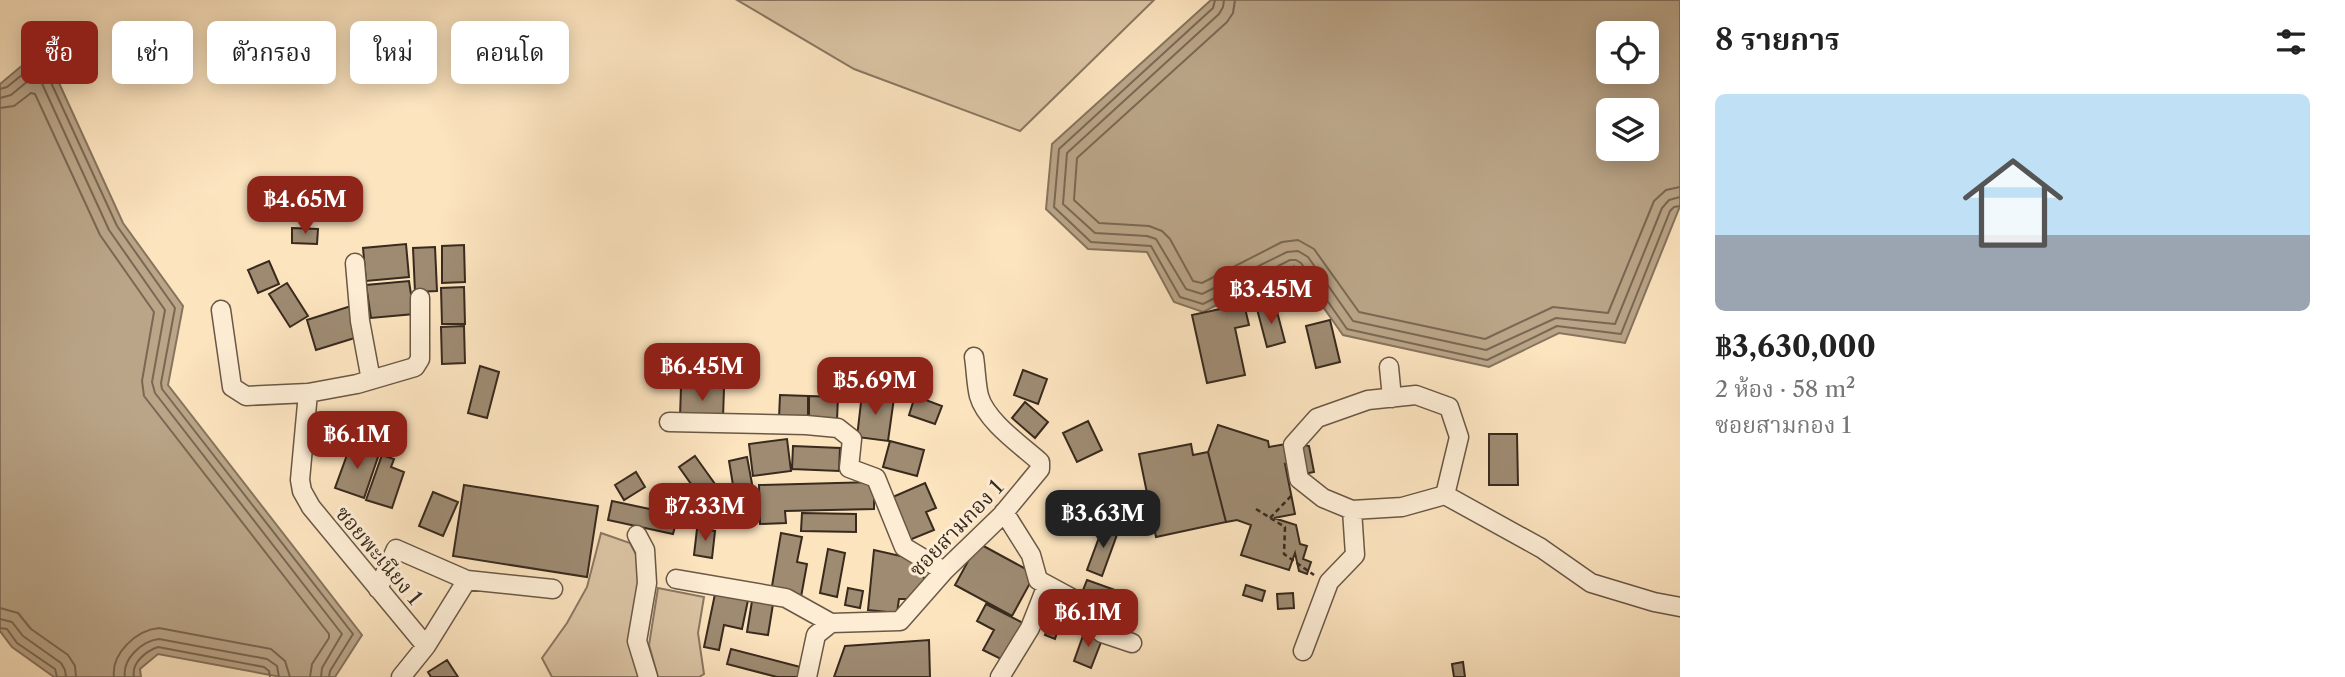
<!DOCTYPE html>
<html lang="th">
<head>
<meta charset="utf-8">
<style>
	:root { --surface:#fff; --page:#f6f6f6; --text:#222; --muted:#767676; --line:#e0e0e0; --accent:#8f2418 }
	body { margin:0; font-family:"Libre Caslon Text","Noto Serif Thai",serif; background:var(--page); color:var(--text); height:100vh; display:flex; flex-direction:column; font-size:26px; white-space:nowrap }
	* { box-sizing:border-box; margin:0 }
	p { font-size:23px; color:var(--muted) }
	.icon { flex:none; width:38px; height:38px; fill:none; stroke:currentColor; stroke-width:2; stroke-linecap:round; stroke-linejoin:round }
	.map { position:relative; flex:1; overflow:hidden }
	.panel { display:flex; flex-direction:column; background:var(--surface); width:665px }
	.panel>* { flex:none }
	.top-card { position:absolute; left:21px; top:21px; width:665px; height:63px; display:flex; gap:14px }
	.controls { position:absolute; left:1596px; top:21px; display:grid; gap:14px }
	.controls a { display:grid; place-items:center; width:63px; height:63px; border-radius:10px; background:var(--surface); box-shadow:0 4px 18px #0003; font-size:35px }
	.price { position:absolute; translate:-50% -60px; padding:0 16px; border-radius:14px; background:var(--accent); color:#fff; font-size:23px; line-height:46px; filter:drop-shadow(0 2px 4px #0008) }
	.price::after { content:''; position:absolute; left:50%; top:42px; width:21px; height:16px; margin-left:-10px; background:inherit; clip-path:polygon(0 0,100% 0,50% 100%) }
	.price.on { background:#222; color:#fff }
	ul { padding:0; list-style:none }
	li { display:grid; align-content:center; gap:14px; height:371px; padding:0 35px }
	li+li { border-top:2px solid var(--line) }
	li span { display:grid; place-items:center; height:217px; border-radius:10px; color:#555 }
	li>.icon { margin-inline-start:auto }
	span .icon { width:126px; height:126px; fill:#fffc; stroke-width:1 }
	li b { font-size:30px }
	h2 { display:flex; justify-content:space-between; align-items:center; height:84px; padding:0 35px; font-size:30px }
	.tag { padding:0 24px; border-radius:10px; background:var(--surface); box-shadow:0 4px 18px #0003; font-size:24px; line-height:63px }
	.tag.on { background:var(--accent); color:#fff }
	main { display:flex; flex:1; min-height:0 }
	.map>svg:first-child { display:block }
	.green { fill:#dbc4a4; stroke:#8a7761; stroke-width:2 }
	.water { fill:#baa588; stroke:#86745e; stroke-width:2; fill-rule:evenodd }
	.lines { fill:none; stroke-linecap:round; stroke-linejoin:round }
	.shore { stroke:#7a6853; stroke-width:2 }
	.building { fill:#9e8b72; stroke:#392a1e; stroke-width:2 }
	.minor-casing { stroke:#6a5846; stroke-width:21 }
	.path { stroke:#392a1e; stroke-width:2.5; stroke-dasharray:5 3.5; stroke-linecap:butt }
	.minor { stroke:#fdedd5; stroke-width:18 }
	.labels { text-anchor:middle; dominant-baseline:central; stroke-width:6; stroke-linejoin:round; paint-order:stroke }
	.street-label { font-size:21px; fill:#392a1e; stroke:#fdedd5 }
</style>
</head>
<body>
<main>
<div class="map">
<svg width="1680" height="677" viewBox="0 0 1680 677">
	<rect width="100%" height="100%" fill="#fce4bf"/>
	<filter id="stains"><feTurbulence type="fractalNoise" baseFrequency=".00286" numOctaves="4"/><feColorMatrix values="0 0 0 0 .2 0 0 0 0 .09 0 0 0 0 .02 0 0 0 .5 -.17"/></filter>
	<radialGradient id="worn" r=".72"><stop offset=".6" stop-color="#630" stop-opacity="0"/><stop offset="1" stop-color="#630" stop-opacity=".3"/></radialGradient>
	<path class="green" d="M737,0H1154L1020,131L854,69Z
		M601,533L630,543L638,558L640,677H552L542,658L567,623L587,587Z
		M658,588L704,597L698,633L704,674L699,677H658L649,645Z"/>
	<path class="water" d="M1211,0H1680V206L1625,343L1559,333L1489,367L1343,335L1294,266L1203,312L1174,302L1147,252L1088,249L1046,209L1052,144ZM1608,33H1647V72H1608ZM1608,110H1647V149H1608Z
		M43,48L123,223L183,306L168,385L362,635L335,677H281L158,654L140,669L141,677H54L12,647L0,631V84Z"/>
	<g class="lines">
		<path class="shore" d="M1215,0L1213,8L1059,149L1054,207L1091,242L1151,246L1180,297L1203,304L1290,260H1296L1301,263L1347,329L1487,360L1557,326L1621,334L1670,211L1674,207L1680,206
			M1224,0L1223,7L1219,14L1067,153L1063,204L1095,233L1147,236L1156,239L1186,289L1202,294L1287,252L1298,251L1308,257L1353,321L1486,350L1556,318L1615,324L1662,208L1669,200L1680,197
			M1235,0L1233,13L1227,22L1077,158L1074,200L1099,223L1149,226L1162,231L1170,239L1193,281L1202,283L1282,242L1298,240L1314,249L1359,312L1485,339L1553,307L1608,313L1654,201L1666,190L1680,187
			M0,89L7,87L38,62L42,63L117,226L175,308L161,383L162,389L353,634L330,671L329,677
			M0,98L11,95L34,76L39,77L109,230L165,310L152,382L155,393L342,634L322,668L321,677
			M0,108L14,106L31,93L35,94L100,235L154,312L142,381L144,396L329,634V638L312,664L310,677
			M0,608L18,613L31,629L68,655L75,666L76,677
			M0,619L12,622L23,636L61,663L65,670L66,677
			M0,628L7,629L17,643L55,669L57,677
			M114,677C111,654 136,630 159,628L271,649L285,661L290,677
			M125,677C122,659 142,641 159,639L267,659L277,666L279,677
			M134,677C131,663 146,651 158,647L264,667L269,671L270,677"/>
	</g>
	<path class="building" d="M292,228L318,229L317,244L292,243Z
		M406,244L409,277L366,281L363,248Z
		M464,245L465,282L442,283V246Z
		M435,247L437,291L415,292L413,248Z
		M269,261L279,284L258,293L248,270Z
		M409,281L414,314L371,318L366,285Z
		M287,283L308,316L290,327L269,294Z
		M464,287L465,324H442L441,288Z
		M1244,304L1249,325L1235,328L1245,375L1207,383L1192,315Z
		M1275,304L1285,342L1267,347L1257,309Z
		M351,306L361,336L316,350L307,320Z
		M1330,320L1340,362L1316,368L1306,326Z
		M464,326L465,363L442,364L441,327Z
		M480,366L499,372L487,418L468,413Z
		M1023,370L1047,379L1038,404L1014,395Z
		M681,387L724,388L723,418L680,417Z
		M862,394L894,398L888,441L857,437Z
		M780,395L808,396V419L779,418Z
		M809,396L838,397L837,420L809,419Z
		M915,396L942,406L935,424L909,415Z
		M1025,402L1048,422L1035,438L1012,418Z
		M1088,421L1102,450L1077,462L1063,433Z
		M1218,425L1268,441L1269,447L1292,443L1309,446L1314,472L1299,475L1298,469L1285,464L1295,514L1274,518L1296,525L1300,544L1307,546L1303,559L1311,562L1307,574L1299,571L1295,553L1289,570L1241,555L1251,525L1237,520L1226,522L1208,452Z
		M1489,434H1517L1518,485H1489Z
		M787,439L791,471L753,476L749,444Z
		M890,441L924,450L917,476L883,467Z
		M351,444L379,454L364,498L335,488Z
		M1191,444L1193,455L1208,452L1226,522L1156,537L1139,454Z
		M793,446L840,448L839,471L792,469Z
		M382,455L394,459L391,467L404,472L392,508L366,500Z
		M695,456L720,491L704,502L679,467Z
		M747,457L753,489L744,491L746,501L736,503L729,461Z
		M636,472L645,487L624,500L615,485Z
		M874,482V509L785,511L786,523L760,524L759,485Z
		M925,483L936,508L926,512L934,530L907,541L888,499Z
		M464,485L598,506L587,577L453,556Z
		M433,492L458,502L443,536L419,526Z
		M612,501L678,515L673,534L608,520Z
		M802,513L856,514V532L801,531Z
		M1104,524L1119,529L1102,576L1087,570Z
		M697,529L715,531L712,558L694,555Z
		M781,533L802,537L797,562L807,564L801,597L771,592Z
		M978,543L1035,574L1012,616L955,585Z
		M828,549L845,553L837,597L820,593Z
		M874,550L914,559L926,582L913,599H899L897,613L868,610Z
		M1087,580L1118,591L1108,620L1094,616L1097,610L1078,603Z
		M1246,585L1265,591L1262,601L1243,595Z
		M848,588L863,591L860,608L845,605Z
		M1046,593L1067,601L1055,639L1045,635L1047,630L1035,626Z
		M1293,593L1294,608L1278,609L1277,594Z
		M715,594L748,600L742,629L724,625L719,650L704,647Z
		M752,601L773,604L768,635L747,632Z
		M986,604L1025,624L1005,661L983,650L994,630L977,621Z
		M1085,630L1103,637L1091,668L1074,661Z
		M929,640L930,677H834L845,646Z
		M731,649L804,668L801,677H777L727,664Z
		M447,660L458,677H431L428,672Z
		M1463,662L1465,677H1454L1452,664Z"/>
	<g class="lines">
		<defs>
			<path id="minor" d="M355,263L360,321L371,380
				M221,310L232,387L246,396L308,393
				M1389,367L1392,398
				M669,422L806,425L838,428L852,439L849,468L876,478L904,547L944,571
				M1445,495L1459,437L1449,407L1416,395L1368,400L1317,418L1293,445L1299,479L1323,498L1352,510L1402,507L1445,495L1541,548L1591,583L1654,602L1680,607
				M1004,512L1031,555L1038,580L1075,600L1082,616L1102,633L1132,643
				M637,535L645,550L647,583L637,641L648,677
				M676,579L786,598L831,623
				M378,589L396,549L467,580
				M426,646L467,580L553,589
				M1303,651L1329,582L1355,555L1352,510
				M401,677L426,646L311,507L302,491L300,480L308,393L357,384L415,367L420,359V298
				M807,677L816,635L831,623L900,621L944,571L1002,515L1040,469V462C1021,445 986,421 979,396C976,384 976,370 974,357
				M1000,677L1030,628L1047,585"/>
		</defs>
		<use href="#minor" class="minor-casing"/>
		<path class="path" d="M1256,509L1285,527L1284,554L1314,575
			M1270,518L1292,495"/>
		<use href="#minor" class="minor"/>
	</g>
	<g class="labels">
		<g class="street-label">
			<text transform="translate(956 528) rotate(-46)">ซอยสามกอง 1</text>
			<text transform="translate(379 555) rotate(50)">ซอยพะเนียง 1</text>
		</g>
	</g>
	<rect width="100%" height="100%" filter="url(#stains)"/>
	<rect width="100%" height="100%" fill="url(#worn)"/>
</svg>
<div class="controls">
<a><svg class="icon" aria-label="locate" viewBox="0 0 24 24"><circle cx="12" cy="12" r="6"/><path d="M12 2v4M12 18v4M2 12h4M18 12h4"/></svg></a>
<a><svg class="icon" aria-label="layers" viewBox="0 0 24 24"><path d="M12 4l9 5-9 5-9-5zM3 14l9 5 9-5"/></svg></a>
</div>
<b class="price" style="left:305px;top:236px">฿4.65M</b>
<b class="price" style="left:1271px;top:326px">฿3.45M</b>
<b class="price" style="left:702px;top:403px">฿6.45M</b>
<b class="price" style="left:875px;top:417px">฿5.69M</b>
<b class="price" style="left:357px;top:471px">฿6.1M</b>
<b class="price" style="left:705px;top:543px">฿7.33M</b>
<b class="price on" style="left:1103px;top:550px">฿3.63M</b>
<b class="price" style="left:1088px;top:649px">฿6.1M</b>
<div class="top-card">
<a class="tag on">ซื้อ</a>
<a class="tag">เช่า</a>
<a class="tag">ตัวกรอง</a>
<a class="tag">ใหม่</a>
<a class="tag">คอนโด</a>
</div>
</div>
<section class="panel">
<h2>8 รายการ<svg class="icon" aria-label="filters" viewBox="0 0 24 24"><path d="M4 7h16M4 17h16"/><circle cx="9" cy="7" r="2"/><circle cx="15" cy="17" r="2"/></svg></h2>
<ul>
<li><span style="background:linear-gradient(#bfe0f5 65%,#9aa5b1 0)"><svg class="icon" aria-label="home" viewBox="0 0 24 24"><path d="M3 11l9-7 9 7M6 9v11h12V9"/></svg></span><div><b>฿3,630,000</b><p>2 ห้อง · 58 m²</p><p>ซอยสามกอง 1</p></div></li>
</ul>
</section>
</main>
</body>
</html>
